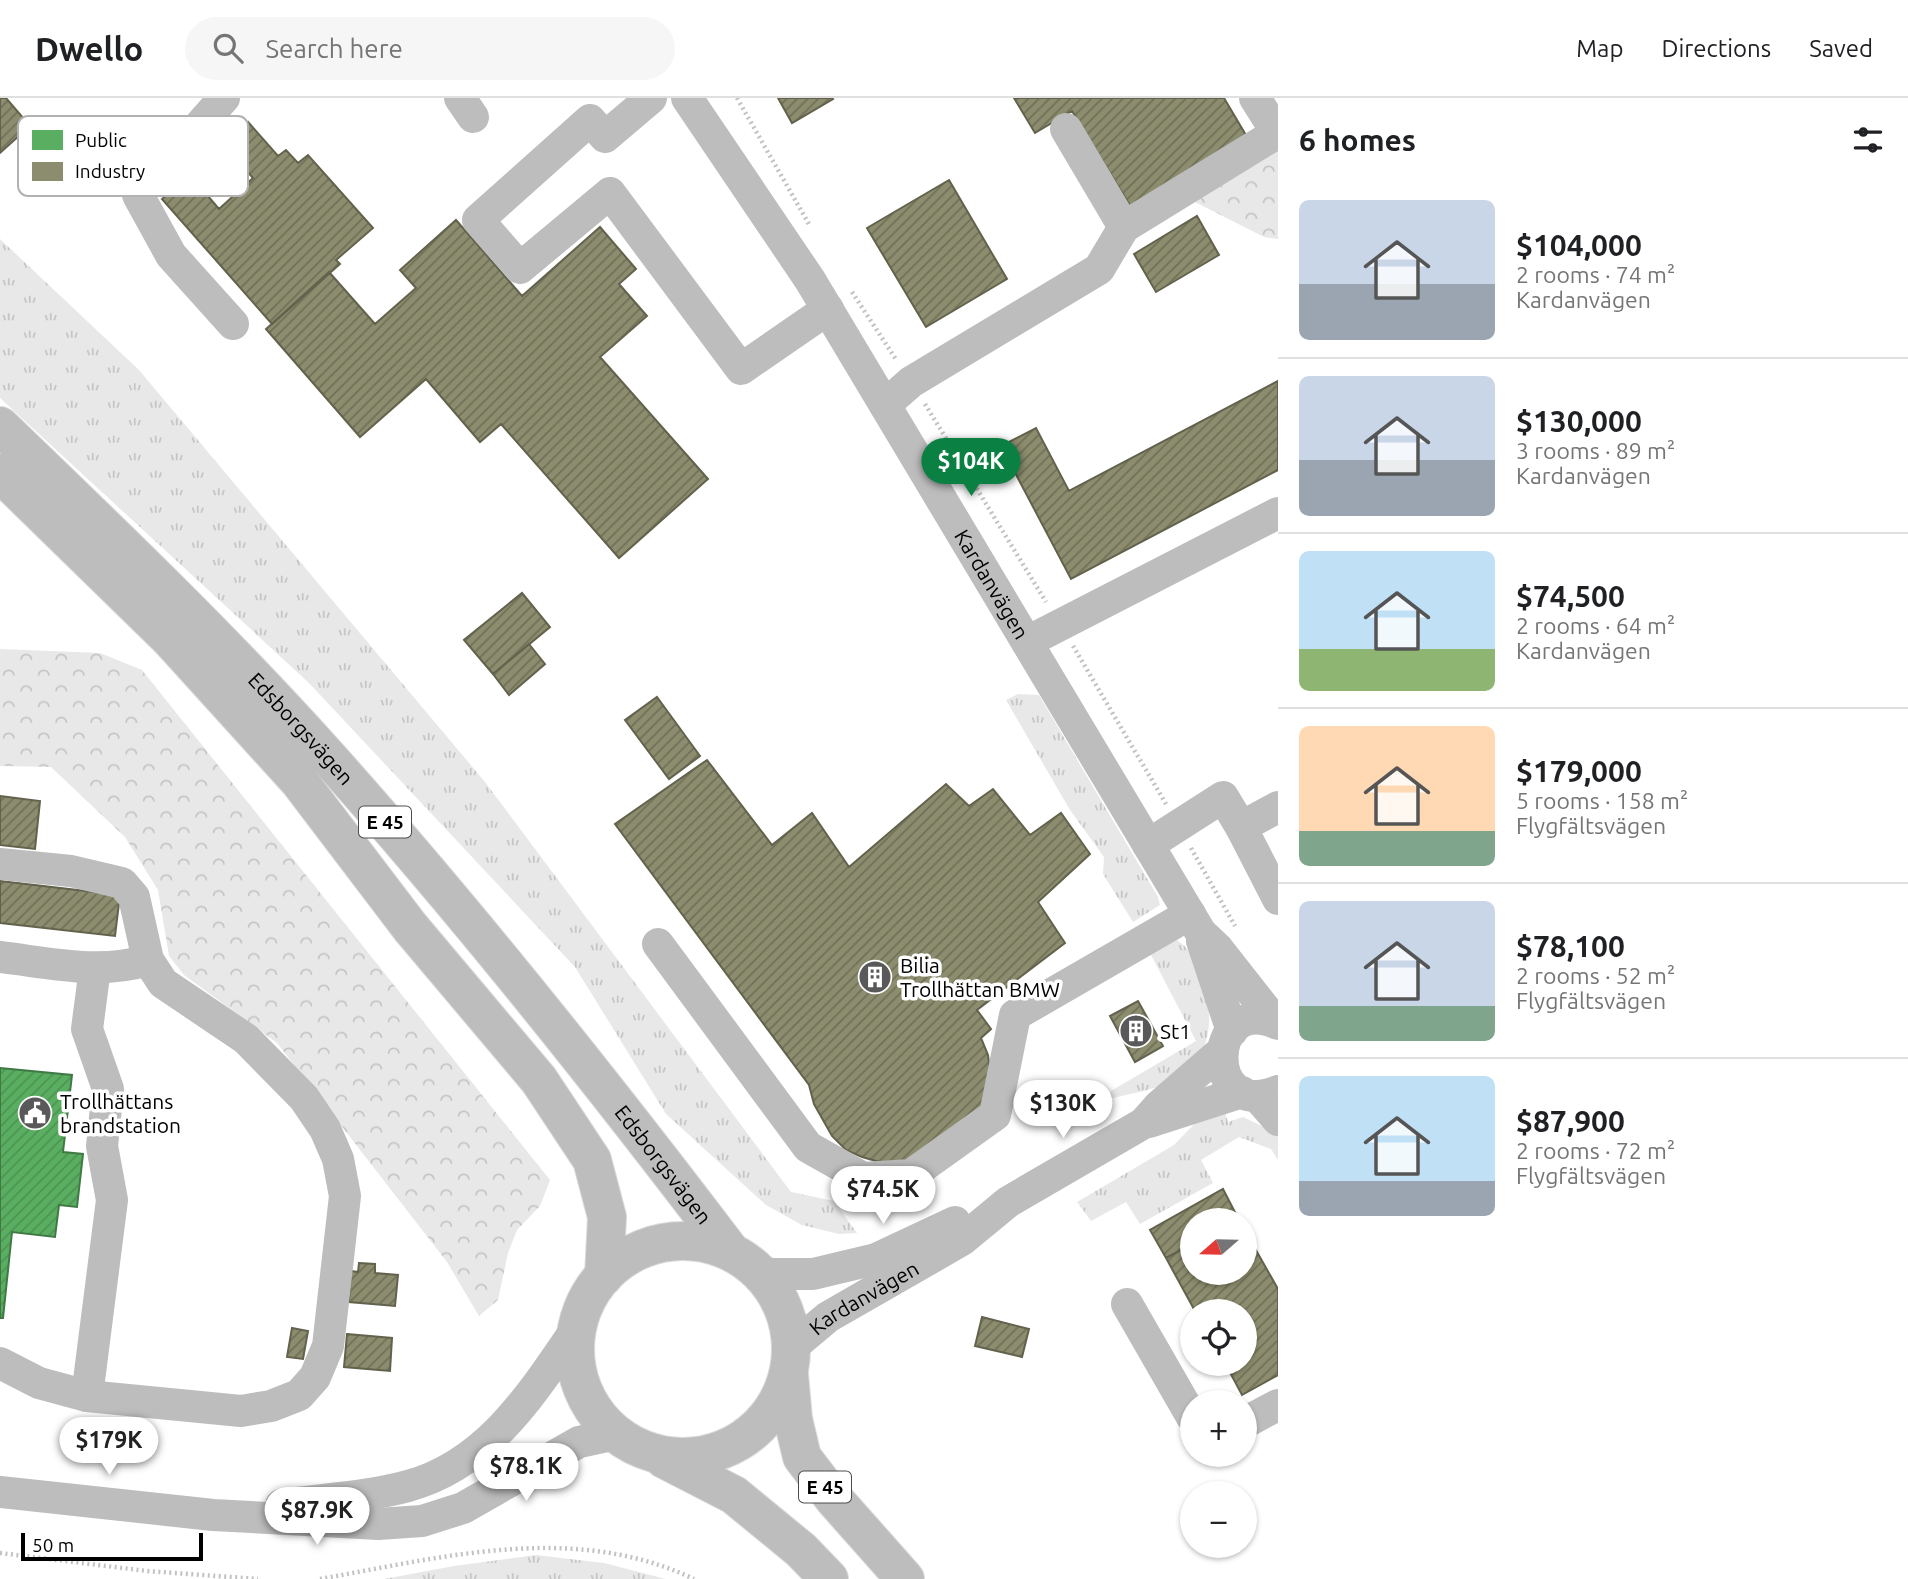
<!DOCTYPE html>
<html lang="en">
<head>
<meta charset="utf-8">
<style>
	:root { --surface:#fff; --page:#f6f6f6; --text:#202124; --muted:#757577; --line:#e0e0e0; --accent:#0b8043 }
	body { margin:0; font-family:Ubuntu,sans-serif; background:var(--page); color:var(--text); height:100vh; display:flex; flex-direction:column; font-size:26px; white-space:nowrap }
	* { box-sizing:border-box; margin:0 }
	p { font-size:23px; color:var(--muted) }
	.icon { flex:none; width:38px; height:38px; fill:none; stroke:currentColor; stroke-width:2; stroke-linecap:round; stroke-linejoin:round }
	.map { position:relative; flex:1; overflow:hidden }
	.sheet { display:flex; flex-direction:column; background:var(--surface); width:630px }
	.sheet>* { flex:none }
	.needle { width:46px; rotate:250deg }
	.fabs { position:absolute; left:1180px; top:1110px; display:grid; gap:14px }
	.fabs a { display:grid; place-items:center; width:77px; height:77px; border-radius:50%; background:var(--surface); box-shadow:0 2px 5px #0004; font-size:35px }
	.scale { position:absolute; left:21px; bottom:18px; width:182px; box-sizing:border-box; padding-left:7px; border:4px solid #000; border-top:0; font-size:19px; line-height:24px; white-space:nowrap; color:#000; -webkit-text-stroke:5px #fff; paint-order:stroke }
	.price { position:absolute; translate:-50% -60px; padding:0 16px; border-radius:24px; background:#fff; color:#222; font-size:23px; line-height:46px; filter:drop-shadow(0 2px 4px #0008) }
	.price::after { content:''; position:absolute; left:50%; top:42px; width:21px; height:16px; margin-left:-10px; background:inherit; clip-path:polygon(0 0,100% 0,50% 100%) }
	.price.active { background:var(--accent); color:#fff }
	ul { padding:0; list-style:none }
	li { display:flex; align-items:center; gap:21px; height:175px; padding:0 21px }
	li+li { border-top:2px solid var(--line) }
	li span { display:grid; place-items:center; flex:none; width:196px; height:140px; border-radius:10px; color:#555 }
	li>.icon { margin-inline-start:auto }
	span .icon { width:84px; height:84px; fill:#fffc; stroke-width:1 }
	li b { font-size:30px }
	h2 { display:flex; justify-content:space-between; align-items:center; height:84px; padding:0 21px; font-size:30px }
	header { display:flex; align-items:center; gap:42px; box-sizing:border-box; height:98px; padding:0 35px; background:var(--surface); border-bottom:2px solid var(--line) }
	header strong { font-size:33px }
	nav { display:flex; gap:38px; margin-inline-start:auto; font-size:24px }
	.search { width:490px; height:63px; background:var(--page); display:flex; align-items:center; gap:18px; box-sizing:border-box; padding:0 24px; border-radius:38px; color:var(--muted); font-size:26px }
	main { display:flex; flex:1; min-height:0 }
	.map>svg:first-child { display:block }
	.grass { fill:url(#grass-tufts) }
	.forest { fill:url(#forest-crowns) }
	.public { fill:url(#public-hatch); stroke:#3f7a44; stroke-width:2 }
	.industry { fill:url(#industry-hatch); stroke:#62624d; stroke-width:2 }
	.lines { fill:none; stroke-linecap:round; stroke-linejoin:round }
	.highway-casing { stroke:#dbdbdb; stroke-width:40 }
	.path { stroke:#c2c2c2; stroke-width:4.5; stroke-dasharray:2 3.5; stroke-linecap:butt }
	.minor { stroke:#bdbdbd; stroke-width:32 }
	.highway { stroke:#bdbdbd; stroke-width:38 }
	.labels { text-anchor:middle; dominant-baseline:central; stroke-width:7; stroke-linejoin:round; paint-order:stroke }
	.shield { fill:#fff; stroke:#4c4c4c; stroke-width:2 }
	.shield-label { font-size:19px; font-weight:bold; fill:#000 }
	.street-label { font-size:21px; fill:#000; stroke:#fff }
	.poi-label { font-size:21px; fill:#000; stroke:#fff; text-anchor:start }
	.key { fill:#fff; stroke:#b2b2b2; stroke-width:2 }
	.key-label { font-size:19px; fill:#000 }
</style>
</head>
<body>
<header>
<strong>Dwello</strong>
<div class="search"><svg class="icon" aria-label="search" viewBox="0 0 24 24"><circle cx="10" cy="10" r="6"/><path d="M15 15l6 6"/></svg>Search here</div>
<nav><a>Map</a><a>Directions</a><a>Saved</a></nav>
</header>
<main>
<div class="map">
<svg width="1278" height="1481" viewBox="0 0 1278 1481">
	<defs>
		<pattern id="grass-tufts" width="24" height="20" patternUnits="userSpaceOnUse" patternTransform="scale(1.75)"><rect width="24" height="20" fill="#e8e8e8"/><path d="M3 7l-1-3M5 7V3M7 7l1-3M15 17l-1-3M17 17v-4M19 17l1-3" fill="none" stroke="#c5c5c5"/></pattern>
		<pattern id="forest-crowns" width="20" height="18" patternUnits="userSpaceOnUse" patternTransform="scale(1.75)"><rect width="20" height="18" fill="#e8e8e8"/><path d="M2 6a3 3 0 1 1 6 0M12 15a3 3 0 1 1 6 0" fill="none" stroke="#c5c5c5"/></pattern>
		<pattern id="public-hatch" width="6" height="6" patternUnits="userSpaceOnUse" patternTransform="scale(1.75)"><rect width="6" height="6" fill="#5aae61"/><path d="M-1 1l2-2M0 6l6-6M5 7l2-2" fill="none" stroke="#4c9452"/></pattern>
		<pattern id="industry-hatch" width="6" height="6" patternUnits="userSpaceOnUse" patternTransform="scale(1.75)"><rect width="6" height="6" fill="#8c8c6e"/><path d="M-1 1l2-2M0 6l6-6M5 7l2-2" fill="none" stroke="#707058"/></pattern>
	</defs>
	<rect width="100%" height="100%" fill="#fff"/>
	<path class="grass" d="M0,141L139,272L485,684L791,1094L834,1103L857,1135L839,1136L802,1127L766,1107L666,1016L575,869L309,585L0,300Z
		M1018,596L1039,597L1158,799L1160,807L1133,824L1103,776L1104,759L1070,712L1006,602Z
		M1175,841C1194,852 1195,866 1203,885C1216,920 1210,966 1172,984C1153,992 1129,996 1109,1001L1111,993L1196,943L1149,853Z
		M1224,1011L1228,1024L1243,1019L1278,1036V1062L1271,1051L1239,1039L1201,1062L1213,1085L1140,1126L1126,1104L1091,1123L1077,1104L1174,1047L1201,1019Z
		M536,1457L604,1465L666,1481H384L454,1468Z"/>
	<path class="forest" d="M1278,44V141L1264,139L1191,102Z
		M0,551L100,555L142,572L550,1082L540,1108L517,1132L508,1155L498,1202L479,1218L447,1164L277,945L184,877L169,858L158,792L125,739L51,669L0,668Z"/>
	<path class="public" d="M0,970L72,977L63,1054L83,1056L77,1109L59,1107L55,1139L12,1134L3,1220H0Z"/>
	<path class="industry" d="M0,0H6L30,28L0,55Z
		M778,0H832L833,1L792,25Z
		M1014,0H1224L1250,44L1134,114L1072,13L1035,35Z
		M248,24L278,58L286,52L298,65L308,57L373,130L336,162L340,166L272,226L162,101L190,77L219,111L253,80L223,46Z
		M949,82L1007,181L926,229L867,130Z
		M1197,118L1219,157L1156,194L1134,156Z
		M456,122L522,198L600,129L636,171L619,186L647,218L600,259L708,381L619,460L501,326L480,344L426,281L360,339L266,231L329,174L375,226L416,190L400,172Z
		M1278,283V372L1071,481L1001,348L1036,330L1069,393Z
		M522,495L550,529L493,576L464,542Z
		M529,546L545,566L509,597L493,576Z
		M657,599L700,658L669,681L625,622Z
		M707,662L772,747L812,715L849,769L946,686L969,708L993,691L1030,737L1061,715L1090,756L1038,804L1065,845L977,912L991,931L981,940L988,957L990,972L983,1013L902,1065H883L862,1059L846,1052L832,1038L814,1006L809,987L615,726Z
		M0,698L40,703L35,751L0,747Z
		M0,783L120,797L115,838L0,825Z
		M1138,903L1163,948L1135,964L1110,918Z
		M1223,1091L1238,1120L1192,1122V1146L1166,1160L1150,1132Z
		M1244,1131L1278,1191V1277L1242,1297L1225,1265H1244V1213H1195L1166,1160L1192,1146V1174H1244Z
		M359,1165L375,1166V1175L398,1177L395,1208L349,1204L351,1173L358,1174Z
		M982,1219L1029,1231L1022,1259L975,1248Z
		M292,1230L308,1233L303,1261L287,1259Z
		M347,1236L392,1240L390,1273L344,1269Z"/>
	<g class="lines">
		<defs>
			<g id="highway">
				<path id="s3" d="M0,328C112,436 224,543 328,659C470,818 602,984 731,1154"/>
				<path d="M0,375L171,542L299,683L410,829L539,982L592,1062L607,1119L604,1178"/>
				<circle cx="683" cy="1251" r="108"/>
				<path d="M789,1277L793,1321L802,1359L834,1401L905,1481"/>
				<path d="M664,1361L734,1397L801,1452L829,1481"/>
			</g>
		</defs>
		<use href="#highway" class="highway-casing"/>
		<path class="path" d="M737,0L810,128
			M852,194L897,263
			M925,306L1046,504
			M1073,548L1166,706
			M1191,750L1235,828
			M0,1455L147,1473L258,1481
			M320,1481C444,1459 574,1424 694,1481"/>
		<g class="minor">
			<path d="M224,0L138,97L171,157L233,226"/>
			<path d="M460,0L473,19"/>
			<path d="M651,0L605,39L590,22L478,122L520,170L610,95L741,271L828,211"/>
			<path id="s1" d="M687,0L810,182L1201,835L1218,851L1276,925"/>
			<path d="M1066,31L1124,129"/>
			<path d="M885,307L911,284L1099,171L1124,129L1277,35L1255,0"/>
			<path d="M1027,544L1278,415"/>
			<path d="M1278,709L1241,729L1278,801"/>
			<path d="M1148,747L1223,699L1241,729"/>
			<path d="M0,766L71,773L122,785L134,799L148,862L163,885L246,941L304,1000L325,1031L338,1061L345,1098L328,1248L315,1279L299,1297L271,1308L241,1313L87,1298L39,1285L0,1265"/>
			<path d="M1202,843L1232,933"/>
			<path d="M658,846L808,1049L863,1080L911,1077L995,1017L1015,917L1190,816"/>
			<path d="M0,859C50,865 99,877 148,862"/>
			<path d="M1278,926C1205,893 1203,1025 1278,993"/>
			<path d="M1257,998L1278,1022"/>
			<path d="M1149,1024L1242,994"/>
			<path d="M761,1176H813L876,1161L955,1124"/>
			<path d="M1127,1206L1192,1319"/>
			<path id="s2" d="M791,1250L828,1219L962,1142L1008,1104L1144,1025L1160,1007L1221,954"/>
			<path d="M87,1298L112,1102L102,1048L108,991L87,931L95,870"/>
			<path d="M1244,1325L1278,1307"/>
			<path d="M0,1394L213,1417L378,1426L422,1423L463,1410L579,1344L616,1336"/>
			<path d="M281,1407C322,1401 368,1399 408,1388C489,1366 533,1294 577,1230"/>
		</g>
		<use href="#highway" class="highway"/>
	</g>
	<defs>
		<symbol id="building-disc" viewBox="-11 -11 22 22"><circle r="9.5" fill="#595959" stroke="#fff"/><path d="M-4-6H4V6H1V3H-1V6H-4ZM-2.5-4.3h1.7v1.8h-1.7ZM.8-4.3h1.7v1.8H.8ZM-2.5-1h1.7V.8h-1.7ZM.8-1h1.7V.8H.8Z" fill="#fff"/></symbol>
		<symbol id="civic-disc" viewBox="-11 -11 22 22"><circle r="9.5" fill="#595959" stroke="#fff"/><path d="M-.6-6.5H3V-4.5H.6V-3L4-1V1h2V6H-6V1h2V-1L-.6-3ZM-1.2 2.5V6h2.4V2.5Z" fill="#fff"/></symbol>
	</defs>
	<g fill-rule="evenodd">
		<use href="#building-disc" x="856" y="860" width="38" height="38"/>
		<use href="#building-disc" x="1117" y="914" width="38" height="38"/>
		<use href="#civic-disc" x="16" y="996" width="38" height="38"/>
	</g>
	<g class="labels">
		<g class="shield">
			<rect x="359" y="708.5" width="52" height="31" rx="5"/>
			<rect x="799" y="1373.5" width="52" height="31" rx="5"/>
		</g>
		<g class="shield-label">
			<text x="385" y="724">E 45</text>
			<text x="825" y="1389">E 45</text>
		</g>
		<g class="street-label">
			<text stroke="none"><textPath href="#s1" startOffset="574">Kardanvägen</textPath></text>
			<text stroke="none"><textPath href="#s3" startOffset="427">Edsborgsvägen</textPath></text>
			<text stroke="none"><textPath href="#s3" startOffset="994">Edsborgsvägen</textPath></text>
			<text stroke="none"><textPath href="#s2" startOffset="89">Kardanvägen</textPath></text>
		</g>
		<g class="poi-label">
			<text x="900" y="867">Bilia<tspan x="900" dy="24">Trollhättan BMW</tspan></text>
			<text x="1160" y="933">St1</text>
			<text x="60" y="1003">Trollhättans<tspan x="60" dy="24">brandstation</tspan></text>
		</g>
	</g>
	<rect x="18" y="18" width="230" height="80" rx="10" class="key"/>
	<rect x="32" y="32" width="31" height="20" fill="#5aae61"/>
	<rect x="32" y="64" width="31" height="19" fill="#8c8c6e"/>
	<g class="key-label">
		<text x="75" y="49">Public</text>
		<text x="75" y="80">Industry</text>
	</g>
</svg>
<div class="fabs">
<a><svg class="needle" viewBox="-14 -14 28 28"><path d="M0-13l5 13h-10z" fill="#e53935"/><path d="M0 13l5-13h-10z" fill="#757577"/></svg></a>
<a><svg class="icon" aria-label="locate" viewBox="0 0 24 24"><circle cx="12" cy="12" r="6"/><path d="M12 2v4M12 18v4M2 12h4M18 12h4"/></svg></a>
<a>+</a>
<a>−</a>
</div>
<div class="scale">50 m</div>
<b class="price active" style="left:971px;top:400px">$104K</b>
<b class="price" style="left:1063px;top:1042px">$130K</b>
<b class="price" style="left:883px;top:1128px">$74.5K</b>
<b class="price" style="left:109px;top:1379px">$179K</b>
<b class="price" style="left:526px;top:1405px">$78.1K</b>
<b class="price" style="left:317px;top:1449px">$87.9K</b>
</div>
<section class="sheet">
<h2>6 homes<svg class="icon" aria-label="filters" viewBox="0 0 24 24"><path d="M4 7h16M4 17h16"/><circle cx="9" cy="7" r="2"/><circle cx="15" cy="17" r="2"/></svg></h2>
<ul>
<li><span style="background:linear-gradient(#c9d6e8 60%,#9aa5b1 0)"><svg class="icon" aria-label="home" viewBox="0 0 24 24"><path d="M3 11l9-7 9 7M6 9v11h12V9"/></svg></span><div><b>$104,000</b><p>2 rooms · 74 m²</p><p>Kardanvägen</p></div></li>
<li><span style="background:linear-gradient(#c9d6e8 60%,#9aa5b1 0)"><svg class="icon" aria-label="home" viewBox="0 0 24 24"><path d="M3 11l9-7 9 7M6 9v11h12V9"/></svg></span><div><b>$130,000</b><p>3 rooms · 89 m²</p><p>Kardanvägen</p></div></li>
<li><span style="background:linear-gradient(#bfe0f5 70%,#8fb573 0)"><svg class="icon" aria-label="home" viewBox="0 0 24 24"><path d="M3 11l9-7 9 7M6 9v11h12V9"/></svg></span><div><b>$74,500</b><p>2 rooms · 64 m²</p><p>Kardanvägen</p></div></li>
<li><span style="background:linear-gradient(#ffd9b3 75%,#7fa58c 0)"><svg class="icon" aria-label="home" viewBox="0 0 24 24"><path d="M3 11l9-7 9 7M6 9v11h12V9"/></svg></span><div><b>$179,000</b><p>5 rooms · 158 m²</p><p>Flygfältsvägen</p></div></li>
<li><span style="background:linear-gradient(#c9d6e8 75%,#7fa58c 0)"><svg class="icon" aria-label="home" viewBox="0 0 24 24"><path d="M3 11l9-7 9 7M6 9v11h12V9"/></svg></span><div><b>$78,100</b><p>2 rooms · 52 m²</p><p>Flygfältsvägen</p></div></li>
<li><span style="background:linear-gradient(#bfe0f5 75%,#9aa5b1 0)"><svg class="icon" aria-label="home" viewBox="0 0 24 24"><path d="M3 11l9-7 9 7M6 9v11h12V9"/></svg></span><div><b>$87,900</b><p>2 rooms · 72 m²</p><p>Flygfältsvägen</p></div></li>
</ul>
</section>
</main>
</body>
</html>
